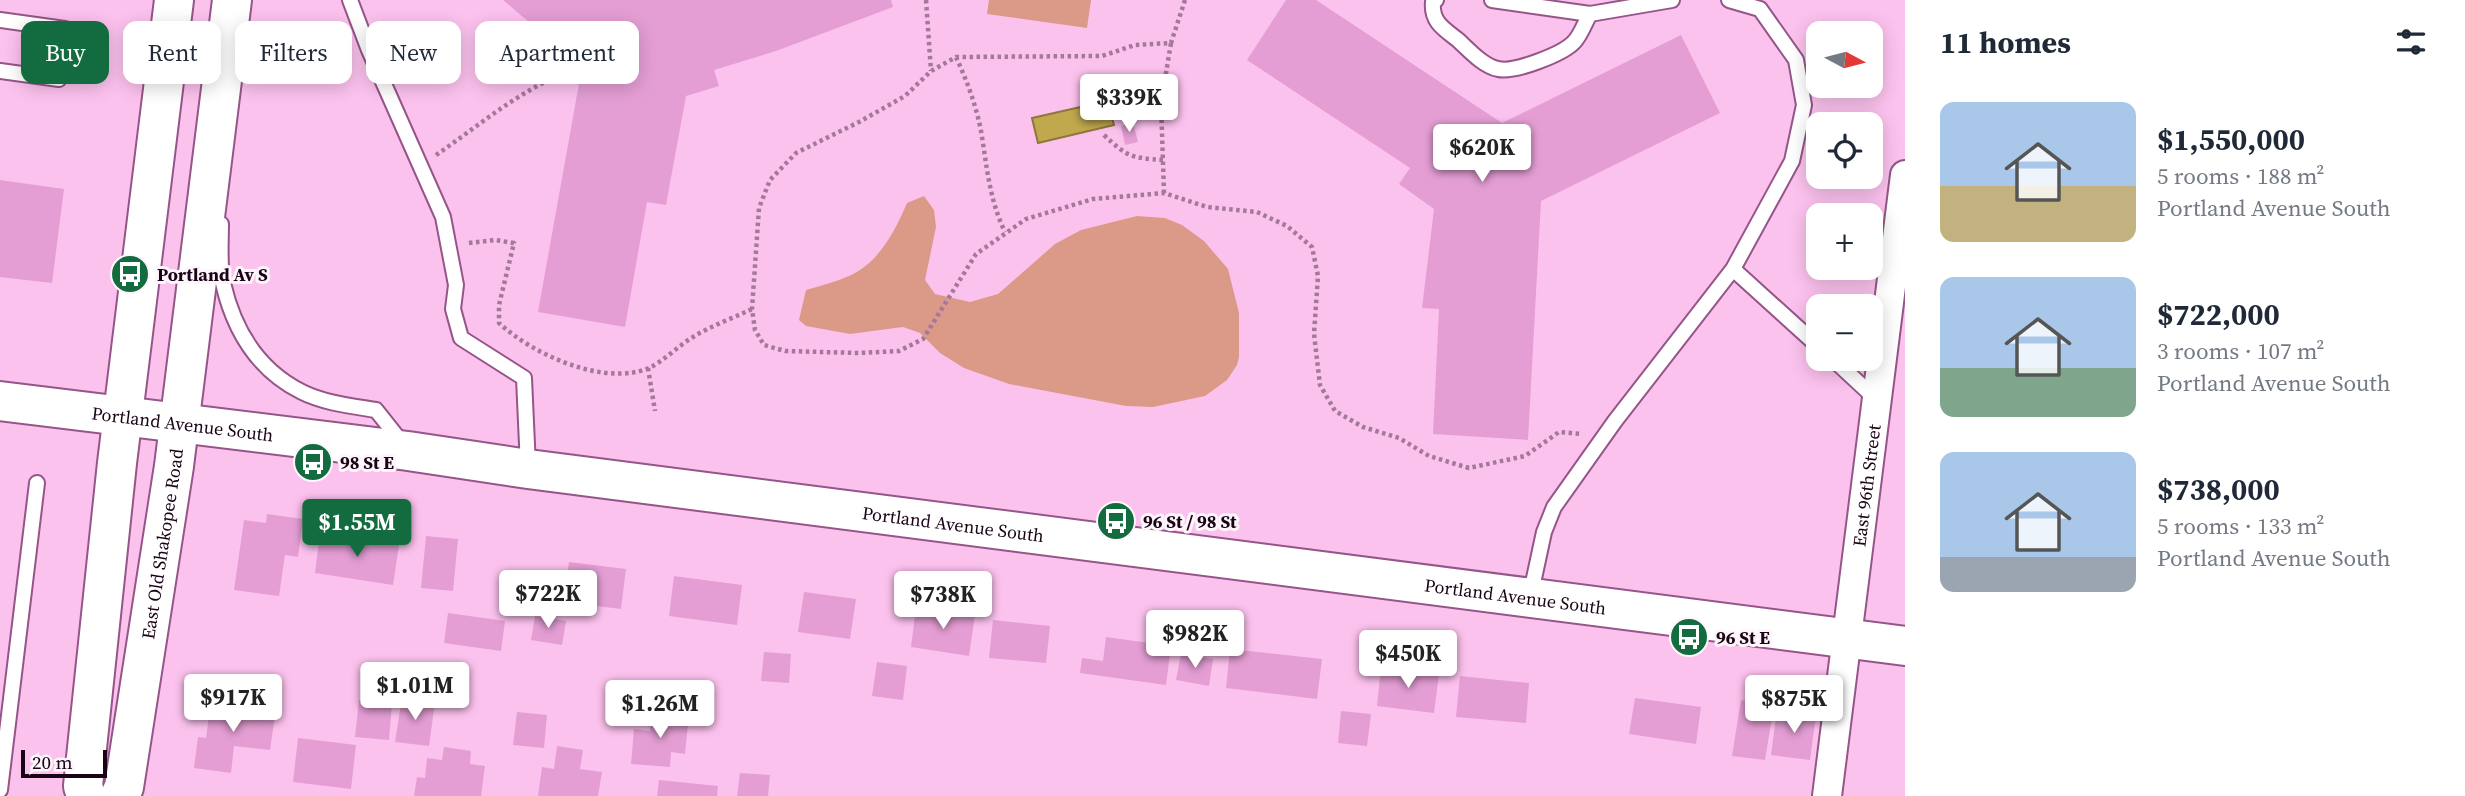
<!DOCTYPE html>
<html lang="en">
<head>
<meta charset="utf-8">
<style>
	:root { --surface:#fff; --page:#f2f2f3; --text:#1f2937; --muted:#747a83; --accent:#136c3f }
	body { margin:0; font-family:"Source Serif 4",serif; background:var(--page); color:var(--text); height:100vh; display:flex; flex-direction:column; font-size:26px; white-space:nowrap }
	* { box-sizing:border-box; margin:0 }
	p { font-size:23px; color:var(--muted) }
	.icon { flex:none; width:38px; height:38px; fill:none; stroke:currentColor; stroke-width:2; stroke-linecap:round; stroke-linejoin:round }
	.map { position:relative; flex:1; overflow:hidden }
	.sheet { display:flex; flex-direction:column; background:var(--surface); width:560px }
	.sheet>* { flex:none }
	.top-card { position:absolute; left:21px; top:21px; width:665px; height:63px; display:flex; gap:14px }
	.needle { width:46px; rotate:97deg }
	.buttons { position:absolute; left:1806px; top:21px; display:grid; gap:14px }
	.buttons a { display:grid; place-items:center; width:77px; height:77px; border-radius:14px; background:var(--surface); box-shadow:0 4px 18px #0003; font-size:35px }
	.scale { position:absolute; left:21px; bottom:18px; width:86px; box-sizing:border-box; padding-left:7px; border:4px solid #190315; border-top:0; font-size:19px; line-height:24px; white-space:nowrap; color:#190315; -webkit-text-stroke:5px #fdf5fb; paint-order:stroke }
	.price { position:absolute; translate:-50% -60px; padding:0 16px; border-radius:7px; background:#fff; color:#222; font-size:23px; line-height:46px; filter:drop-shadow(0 2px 4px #0008) }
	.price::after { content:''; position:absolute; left:50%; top:42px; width:21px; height:16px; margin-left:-10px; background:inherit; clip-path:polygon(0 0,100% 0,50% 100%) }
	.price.selected { background:var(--accent); color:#fff }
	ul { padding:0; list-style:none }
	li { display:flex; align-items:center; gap:21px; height:175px; padding:0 35px }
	li span { display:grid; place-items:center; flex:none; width:196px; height:140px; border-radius:14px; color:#555 }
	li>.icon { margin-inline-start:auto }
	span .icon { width:84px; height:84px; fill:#fffc; stroke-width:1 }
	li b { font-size:30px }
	h2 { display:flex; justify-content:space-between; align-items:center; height:84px; padding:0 35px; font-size:30px }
	.chip { padding:0 24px; border-radius:14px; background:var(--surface); box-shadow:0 4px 18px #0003; font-size:24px; line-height:63px }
	.chip.selected { background:var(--accent); color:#fff }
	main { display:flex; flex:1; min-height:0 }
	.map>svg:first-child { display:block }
	.green { fill:#db9988 }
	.water { fill:#c0a84e; stroke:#8e763d; stroke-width:2 }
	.building { fill:#e49ed4 }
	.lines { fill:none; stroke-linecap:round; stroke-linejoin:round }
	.lane-casing { stroke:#955588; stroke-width:18 }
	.street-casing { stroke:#955588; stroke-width:32 }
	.secondary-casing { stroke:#955588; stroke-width:42 }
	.path { stroke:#a4789a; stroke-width:4.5; stroke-dasharray:3.5 3.5; stroke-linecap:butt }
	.lane { stroke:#fff; stroke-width:14 }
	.street { stroke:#fff; stroke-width:28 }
	.secondary { stroke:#fff; stroke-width:38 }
	.labels { text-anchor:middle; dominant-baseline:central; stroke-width:6; stroke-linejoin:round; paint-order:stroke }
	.poi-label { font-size:18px; font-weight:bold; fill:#190315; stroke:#fdf5fb; text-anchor:start }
	.street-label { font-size:18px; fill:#190315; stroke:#fdf5fb }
</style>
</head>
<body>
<main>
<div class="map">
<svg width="1905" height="796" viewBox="0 0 1905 796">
	<rect width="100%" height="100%" fill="#fcc2ee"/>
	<path class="green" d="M989,0H1091L1087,28L987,14Z
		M924,196L934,210L936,227L925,280L935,294L970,302L998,294L1055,244L1081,230L1137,216L1165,218L1182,225L1204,241L1228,269L1239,313V357L1237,365L1227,380L1205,396L1153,407L1126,406L1009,384L964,368L940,353L920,333L903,327L850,334L806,326L799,320L806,290C820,286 835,282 849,276C879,263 895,231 907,203Z"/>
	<path class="water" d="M1107,101L1114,125L1038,143L1032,118Z"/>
	<path class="building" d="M503,0H891L893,7L776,51L714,70L719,86L686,96L666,205L647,202L625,327L538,312L582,67Z
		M1286,0H1316L1502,123L1681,35L1720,113L1541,201L1528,440L1433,434L1439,309L1422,308L1434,209L1399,184L1410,168L1247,60Z
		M1133,123L1138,142L1125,145L1121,126Z
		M0,180L64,189L52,283L0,277Z
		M267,514L303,519L298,557L285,555L279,596L234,590L244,520L266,523Z
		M320,533L399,545L393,585L315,573Z
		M426,536L458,539L453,591L421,588Z
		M569,562L626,569L621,609L564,602Z
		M674,576L742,585L737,625L669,616Z
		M804,592L856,599L850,639L798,632Z
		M916,607L975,615L969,656L911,647Z
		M448,613L505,621L501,651L444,643Z
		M535,616L566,621L562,645L531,640Z
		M993,620L1050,626L1046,663L989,658Z
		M1106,637L1171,646L1166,685L1080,673L1082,658L1103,661Z
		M1230,649L1322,659L1317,699L1226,688Z
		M764,652L791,654L789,683L761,681Z
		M1181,654L1213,659L1209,686L1176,680Z
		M877,662L907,666L903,700L872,696Z
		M1381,667L1439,674L1434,713L1377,706Z
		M1460,676L1529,683L1526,723L1456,717Z
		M402,697L435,702L429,746L395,742Z
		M1635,698L1701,707L1696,744L1629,734Z
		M211,700L276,709L270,750L234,746L231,773L194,768L198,737L206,738Z
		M359,700L392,703L389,740L355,737Z
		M1741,700L1774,705L1765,760L1732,756Z
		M1777,710L1816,715L1810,760L1771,755Z
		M1341,711L1371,714L1367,746L1338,743Z
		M517,712L547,715L544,748L513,745Z
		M652,712L689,715L685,754L671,752L670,767L631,764L634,729L650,731Z
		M298,738L356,745L351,789L293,782Z
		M557,746L583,750L580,769L602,772L598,796H538L542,767L554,769Z
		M444,747L471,751L470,764L485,766L481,796H414L417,777L425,778L427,758L442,760Z
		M740,773L770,775L768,796H737Z
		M659,780L718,786L717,796H657Z"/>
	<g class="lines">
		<defs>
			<path id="lane" d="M350,0L369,50L443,217L456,285L453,309L461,338L524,378L528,467
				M1436,0L1433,2C1431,22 1444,29 1458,40C1469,50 1483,66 1498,69C1514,73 1563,54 1574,42C1581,35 1585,22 1590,14
				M1492,0L1590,14L1672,0
				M0,20L65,29L59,79L0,71
				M221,224C221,242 219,265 223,283C234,331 258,370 302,392C324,403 351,406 376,410L403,444
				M1733,269L1818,346
				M1833,359L1876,399
				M1530,597L1544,532L1554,507L1615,421L1733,269L1792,161L1804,105L1796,60L1760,9L1729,0
				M0,790L37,483"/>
			<g id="street">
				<path id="s1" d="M1827,796L1905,175"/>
			</g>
			<g id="secondary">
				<path id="s2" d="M0,401L408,451L528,469L1905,646"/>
				<path d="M86,796L83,786L117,463L174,0"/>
				<path id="s3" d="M120,796L124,787L174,466L232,0"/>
			</g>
		</defs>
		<use href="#lane" class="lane-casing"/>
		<use href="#street" class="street-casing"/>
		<use href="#secondary" class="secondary-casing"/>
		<path class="path" d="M926,0L931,71
			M1185,0L1171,43L1135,45L1102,56L956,57L931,71L905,96L859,122L796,153L770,180L759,208L752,309L755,330L764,345L785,351L859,353L899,351L923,339L976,254L1026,219L1093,199L1164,193L1207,207L1257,212L1287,226L1312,247L1318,276L1314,334L1320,385L1335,411L1363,427L1399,438L1429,456L1469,468L1525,456L1559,432L1582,434
			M956,57C967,81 976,105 981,131C987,166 989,199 1005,232
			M1104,135C1127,157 1132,158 1163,160
			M436,155C483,123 526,84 582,67
			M1164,193L1161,103L1171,43
			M469,243L495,240L514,243L499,305V323C532,354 604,387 649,368C664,361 678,346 693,337C711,326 733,318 752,309
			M648,368L655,411"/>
		<use href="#lane" class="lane"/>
		<use href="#street" class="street"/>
		<use href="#secondary" class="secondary"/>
	</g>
	<defs>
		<symbol id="bus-disc" viewBox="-11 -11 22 22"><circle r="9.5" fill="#136c3f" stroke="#fdf5fb"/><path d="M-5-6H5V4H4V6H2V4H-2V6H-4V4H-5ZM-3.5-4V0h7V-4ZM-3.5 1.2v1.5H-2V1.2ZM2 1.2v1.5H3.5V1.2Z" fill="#fff"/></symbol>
	</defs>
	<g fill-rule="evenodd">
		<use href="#bus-disc" x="108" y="252" width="44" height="44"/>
		<use href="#bus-disc" x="291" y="440" width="44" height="44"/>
		<use href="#bus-disc" x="1094" y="499" width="44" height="44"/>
		<use href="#bus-disc" x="1667" y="615" width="44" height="44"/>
	</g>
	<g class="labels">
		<g class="poi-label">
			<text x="157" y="274">Portland Av S</text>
			<text x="340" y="462">98 St E</text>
			<text x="1143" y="521">96 St / 98 St</text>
			<text x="1716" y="637">96 St E</text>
		</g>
		<g class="street-label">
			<text stroke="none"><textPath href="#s2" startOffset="184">Portland Avenue South</textPath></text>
			<text stroke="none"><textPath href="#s1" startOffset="313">East 96th Street</textPath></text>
			<text stroke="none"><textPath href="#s2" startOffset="961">Portland Avenue South</textPath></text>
			<text stroke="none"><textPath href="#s3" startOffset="256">East Old Shakopee Road</textPath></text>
			<text stroke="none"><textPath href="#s2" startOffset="1528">Portland Avenue South</textPath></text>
		</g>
	</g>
</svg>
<div class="buttons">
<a><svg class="needle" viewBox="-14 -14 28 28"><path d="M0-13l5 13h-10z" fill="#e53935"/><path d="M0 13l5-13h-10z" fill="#747a83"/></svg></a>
<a><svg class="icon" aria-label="locate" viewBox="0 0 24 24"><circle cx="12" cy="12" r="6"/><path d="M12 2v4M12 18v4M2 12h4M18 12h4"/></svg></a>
<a>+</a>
<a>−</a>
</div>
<div class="scale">20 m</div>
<b class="price" style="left:1129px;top:134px">$339K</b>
<b class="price" style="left:1482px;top:184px">$620K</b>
<b class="price selected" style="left:357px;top:559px">$1.55M</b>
<b class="price" style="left:548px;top:630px">$722K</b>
<b class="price" style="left:943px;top:631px">$738K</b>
<b class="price" style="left:1195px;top:670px">$982K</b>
<b class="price" style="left:1408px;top:690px">$450K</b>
<b class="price" style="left:415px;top:722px">$1.01M</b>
<b class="price" style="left:233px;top:734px">$917K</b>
<b class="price" style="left:1794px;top:735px">$875K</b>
<b class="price" style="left:660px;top:740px">$1.26M</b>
<div class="top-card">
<a class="chip selected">Buy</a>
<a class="chip">Rent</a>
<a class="chip">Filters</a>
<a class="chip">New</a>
<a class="chip">Apartment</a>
</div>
</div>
<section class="sheet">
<h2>11 homes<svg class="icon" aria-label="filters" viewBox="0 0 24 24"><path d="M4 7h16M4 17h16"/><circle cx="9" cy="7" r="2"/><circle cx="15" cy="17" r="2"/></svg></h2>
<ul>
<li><span style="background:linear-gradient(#a9c7e8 60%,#c2b280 0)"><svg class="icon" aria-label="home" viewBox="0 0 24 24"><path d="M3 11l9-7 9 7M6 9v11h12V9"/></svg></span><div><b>$1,550,000</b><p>5 rooms · 188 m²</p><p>Portland Avenue South</p></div></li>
<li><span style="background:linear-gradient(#a9c7e8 65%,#7fa58c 0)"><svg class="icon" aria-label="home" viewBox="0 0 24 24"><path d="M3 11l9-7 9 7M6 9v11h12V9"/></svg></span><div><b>$722,000</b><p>3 rooms · 107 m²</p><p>Portland Avenue South</p></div></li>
<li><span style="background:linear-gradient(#a9c7e8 75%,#9aa5b1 0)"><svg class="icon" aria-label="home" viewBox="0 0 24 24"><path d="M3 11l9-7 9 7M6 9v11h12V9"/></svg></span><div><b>$738,000</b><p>5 rooms · 133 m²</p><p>Portland Avenue South</p></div></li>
</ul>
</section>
</main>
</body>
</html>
